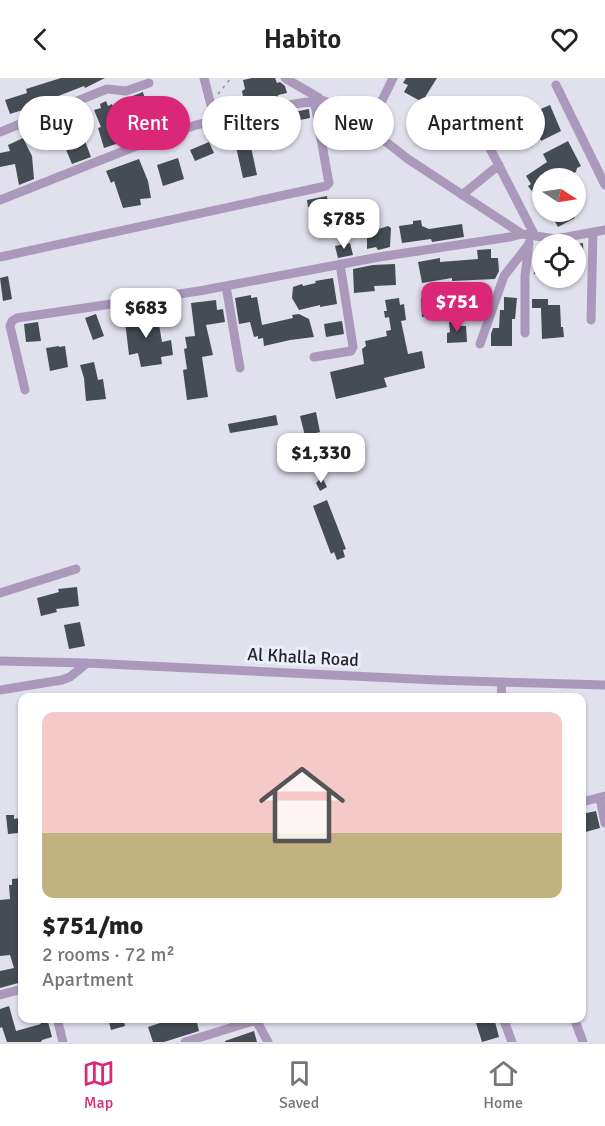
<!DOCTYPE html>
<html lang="en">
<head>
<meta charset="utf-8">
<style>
	:root { --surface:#fff; --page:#f6f6f6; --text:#222; --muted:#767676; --line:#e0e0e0; --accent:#db2777 }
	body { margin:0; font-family:Signika,sans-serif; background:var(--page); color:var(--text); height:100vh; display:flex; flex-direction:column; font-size:22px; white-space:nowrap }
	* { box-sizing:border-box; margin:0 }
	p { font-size:20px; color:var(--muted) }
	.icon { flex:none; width:33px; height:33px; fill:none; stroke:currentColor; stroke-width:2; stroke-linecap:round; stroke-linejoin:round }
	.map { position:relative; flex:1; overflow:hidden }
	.details { position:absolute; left:18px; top:615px; width:568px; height:330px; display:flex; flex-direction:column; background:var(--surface); border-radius:12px; box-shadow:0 2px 4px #0004 }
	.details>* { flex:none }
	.guide { position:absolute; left:18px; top:18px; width:570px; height:54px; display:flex; gap:12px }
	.needle { width:39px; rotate:102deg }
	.controls { position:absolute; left:532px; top:90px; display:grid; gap:12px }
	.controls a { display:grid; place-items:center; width:54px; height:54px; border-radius:50%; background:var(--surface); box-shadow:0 2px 4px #0004; font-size:30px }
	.price { position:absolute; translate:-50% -51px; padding:0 14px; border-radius:12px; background:#fff; color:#222; font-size:20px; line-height:39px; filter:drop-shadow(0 2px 3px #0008) }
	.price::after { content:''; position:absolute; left:50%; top:36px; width:18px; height:14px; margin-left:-9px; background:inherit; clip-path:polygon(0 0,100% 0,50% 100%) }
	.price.selected { background:var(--accent); color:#fff }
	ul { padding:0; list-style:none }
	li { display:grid; align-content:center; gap:12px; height:318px; padding:0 24px }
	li+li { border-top:2px solid var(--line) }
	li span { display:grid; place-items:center; height:186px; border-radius:12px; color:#555 }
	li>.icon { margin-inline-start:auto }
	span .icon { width:108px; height:108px; fill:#fffc; stroke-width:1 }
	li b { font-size:26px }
	.chip { padding:0 21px; border-radius:27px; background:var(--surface); box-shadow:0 2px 4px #0004; font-size:21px; line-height:54px }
	.chip.selected { background:var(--accent); color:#fff }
	header { display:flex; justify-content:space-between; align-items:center; height:78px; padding:0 24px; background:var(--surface); font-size:27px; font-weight:600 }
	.tabs { display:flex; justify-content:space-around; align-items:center; height:84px; border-top:2px solid var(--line); background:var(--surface); font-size:16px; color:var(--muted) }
	.tabs a { display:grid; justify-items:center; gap:3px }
	.tabs .selected { color:var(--accent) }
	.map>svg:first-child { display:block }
	.building { fill:#454c54 }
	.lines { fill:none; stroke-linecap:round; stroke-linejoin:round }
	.path { stroke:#96969f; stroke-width:1.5; stroke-dasharray:3 4.5; stroke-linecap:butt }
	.minor { stroke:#ab99bb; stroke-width:9 }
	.labels { text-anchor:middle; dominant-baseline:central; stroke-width:6; stroke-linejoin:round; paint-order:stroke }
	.street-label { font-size:18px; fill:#26262b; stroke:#edeefb }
</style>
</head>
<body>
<header><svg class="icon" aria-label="back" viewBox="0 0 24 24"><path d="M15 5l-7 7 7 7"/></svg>Habito<svg class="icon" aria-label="heart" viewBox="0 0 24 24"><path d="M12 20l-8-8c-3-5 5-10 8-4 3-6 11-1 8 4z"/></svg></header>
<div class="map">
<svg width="605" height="964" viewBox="0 0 605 964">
	<rect width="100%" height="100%" fill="#e0e1ed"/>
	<path class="building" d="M61,0H105L85,10L84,8L53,20L55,24L33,32L32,29L10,36L5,22L27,15L26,11Z
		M252,0H275L277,5L280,4L285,8L287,15L278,17L279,22L245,29L242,13L245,11L243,2Z
		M406,0H437L422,24L404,14L408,7L403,5Z
		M143,14L149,37L151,36L155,48H153L154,53L138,57L133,40L138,38L130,19Z
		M106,23L108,28L112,26L118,40L115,41L122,64L104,70L98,50L101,49L94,32L101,30L100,26Z
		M550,27L561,53L541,63L531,40L537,37L536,33Z
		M309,31L310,40L285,45L284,36Z
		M60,39L68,45V51L75,49L80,56L82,55L91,79L72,86L57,50L56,46Z
		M241,49L245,70L251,69L257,97L243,100L232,51Z
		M23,60L32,78L34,101L19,107L15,86L0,89V75L10,73L8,67Z
		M568,63L581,88L577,90L576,94L563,100H543V111L534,116L528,108L531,106L526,98L547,84L543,76Z
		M209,64L214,75L195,83L190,72Z
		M178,80L184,101L163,108L157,87Z
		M139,81L148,103L151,120L140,121L141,127L123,130L114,103L111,105L106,93Z
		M327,118L328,126L308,129L307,122Z
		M550,134H571L575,140L558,149Z
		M421,142L422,148L429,151L462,146L464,159L432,164L431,161L402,165L399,148L413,146V143Z
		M388,148L391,150L390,169L378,172L376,169L367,171V155Z
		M350,165L353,177L338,180L335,168Z
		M583,165L584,193H576V166Z
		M491,171V180H498L499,193L495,201L452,203V200L422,205L418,184L440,180V184L478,181L477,172Z
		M535,174H543V195L534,196Z
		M395,186L396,207L374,208L375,213L354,215L353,191L373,187Z
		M8,198L12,221L3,223L0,200Z
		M333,200L337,226L320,229V227L299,232L292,220L293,209L302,206L303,208L316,205L315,203Z
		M251,217V220L257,219L262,247L293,240L292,237L299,236L309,241L314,259L290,262L264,268L263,260L258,261V258L254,259L250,244L239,246L235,220Z
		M447,217L449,237L422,239L421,220Z
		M504,219L517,220L515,241H512V268H491V256L493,250H499L500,232H504Z
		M399,220L400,227L404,226L406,242L401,243L408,276L422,273L425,290L384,300L387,309L336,321L330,294L364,286L362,271L366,268L365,263L387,258L386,253L391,252L389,239L385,240L384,233H387L385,222Z
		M532,221H548V227H560L561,249H563L564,259L542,261L541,230H532Z
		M216,222L217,232L223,231L225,244L206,247L213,277L202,279L208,319L187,322L183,292L187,291L184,271L187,270L185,259L195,258L191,225Z
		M132,234L133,239L157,235L162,264L171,262L173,277L161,279L162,286L141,289L138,275L129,277L124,235Z
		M96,236L104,258L93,262L85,240Z
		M342,243L344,256L326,259L324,246Z
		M459,243L460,248H466L467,264L447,265V255L450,254L449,244Z
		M38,244L41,263L26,264L24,246Z
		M59,268V269L65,268L68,289L50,293L46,270Z
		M94,284L98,302L103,301L106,321L86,323L84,300L80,287Z
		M316,334L320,354L305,358L300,338Z
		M276,337L278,347L230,355L228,346Z
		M322,399L327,409L320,413L316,405Z
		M327,422L346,471L343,472L345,479L337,482L334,474L331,476L313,428Z
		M77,509L79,528L56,531L57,534L41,538L37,520L59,514L58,511Z
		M80,544L85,568L69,571L64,547Z
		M596,733L600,750L582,755V736Z
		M6,737H14V741L19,740L20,750L18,751V755L8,756Z
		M22,800V831L20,832L22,866L18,870L22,887V904L0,910V893L14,890L10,877L0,878V822L10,821L9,807H12V801Z
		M9,928L16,953L41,946L39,940H47L52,959L42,962L41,964H7L2,949L0,950V931Z
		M108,940H123L125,948L111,952Z
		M175,940H196L199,953L164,964H153L148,949Z
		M490,940H494L499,959L482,964L476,945Z
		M254,953L257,964H225V963Z"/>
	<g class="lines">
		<path class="path" d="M218,16L231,0"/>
		<path class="minor" d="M204,0L215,43
			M285,0L319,20
			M556,7L605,107
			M477,45L535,158
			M369,49L393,0
			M0,54L107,11L126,13L149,5
			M462,117L499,87
			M0,122L154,61L196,47L281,28L321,22L341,29L408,81L522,156
			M0,179L326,108L329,105L328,100L314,21
			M226,208L240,290
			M591,242L593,154
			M525,255V198L529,165
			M480,266L504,198L529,166
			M314,279L351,273L353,269L340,186
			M25,312L10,248L12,243L17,240L199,213L379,179L510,159L522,156L556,161L605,152
			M0,515L76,491
			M0,583L87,585L435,602L605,607
			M501,604L502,620
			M0,612L62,602L70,599L87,585
			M600,720L605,745
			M582,724L605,718
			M0,917L22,911
			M57,940L63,964
			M503,940L512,964
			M574,940L583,964
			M185,964L256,942L268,964"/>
	</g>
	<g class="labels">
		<g class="street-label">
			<text transform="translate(303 579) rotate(3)">Al Khalla Road</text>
		</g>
	</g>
</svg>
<div class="controls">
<a><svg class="needle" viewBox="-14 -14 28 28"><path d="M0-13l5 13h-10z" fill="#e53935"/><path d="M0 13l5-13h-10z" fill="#767676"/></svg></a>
<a><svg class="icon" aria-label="locate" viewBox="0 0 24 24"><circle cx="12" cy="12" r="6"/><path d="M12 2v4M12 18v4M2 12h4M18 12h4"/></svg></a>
</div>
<b class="price" style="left:344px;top:172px">$785</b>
<b class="price selected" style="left:457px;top:255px">$751</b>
<b class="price" style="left:146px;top:261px">$683</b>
<b class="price" style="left:321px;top:406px">$1,330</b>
<div class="guide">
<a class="chip">Buy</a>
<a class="chip selected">Rent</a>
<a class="chip">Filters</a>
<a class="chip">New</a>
<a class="chip">Apartment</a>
</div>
<section class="details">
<ul>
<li><span style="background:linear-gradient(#f6c9c9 65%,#c2b280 0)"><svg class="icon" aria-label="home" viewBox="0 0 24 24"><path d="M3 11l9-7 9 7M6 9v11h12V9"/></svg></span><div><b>$751/mo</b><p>2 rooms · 72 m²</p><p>Apartment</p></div></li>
</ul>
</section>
</div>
<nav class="tabs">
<a class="selected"><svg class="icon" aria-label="map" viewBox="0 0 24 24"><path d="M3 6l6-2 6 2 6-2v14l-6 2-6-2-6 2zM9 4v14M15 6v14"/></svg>Map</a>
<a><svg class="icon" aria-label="saved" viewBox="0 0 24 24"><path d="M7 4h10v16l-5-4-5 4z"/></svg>Saved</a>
<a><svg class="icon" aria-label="home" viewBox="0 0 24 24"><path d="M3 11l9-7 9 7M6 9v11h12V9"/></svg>Home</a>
</nav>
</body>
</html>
